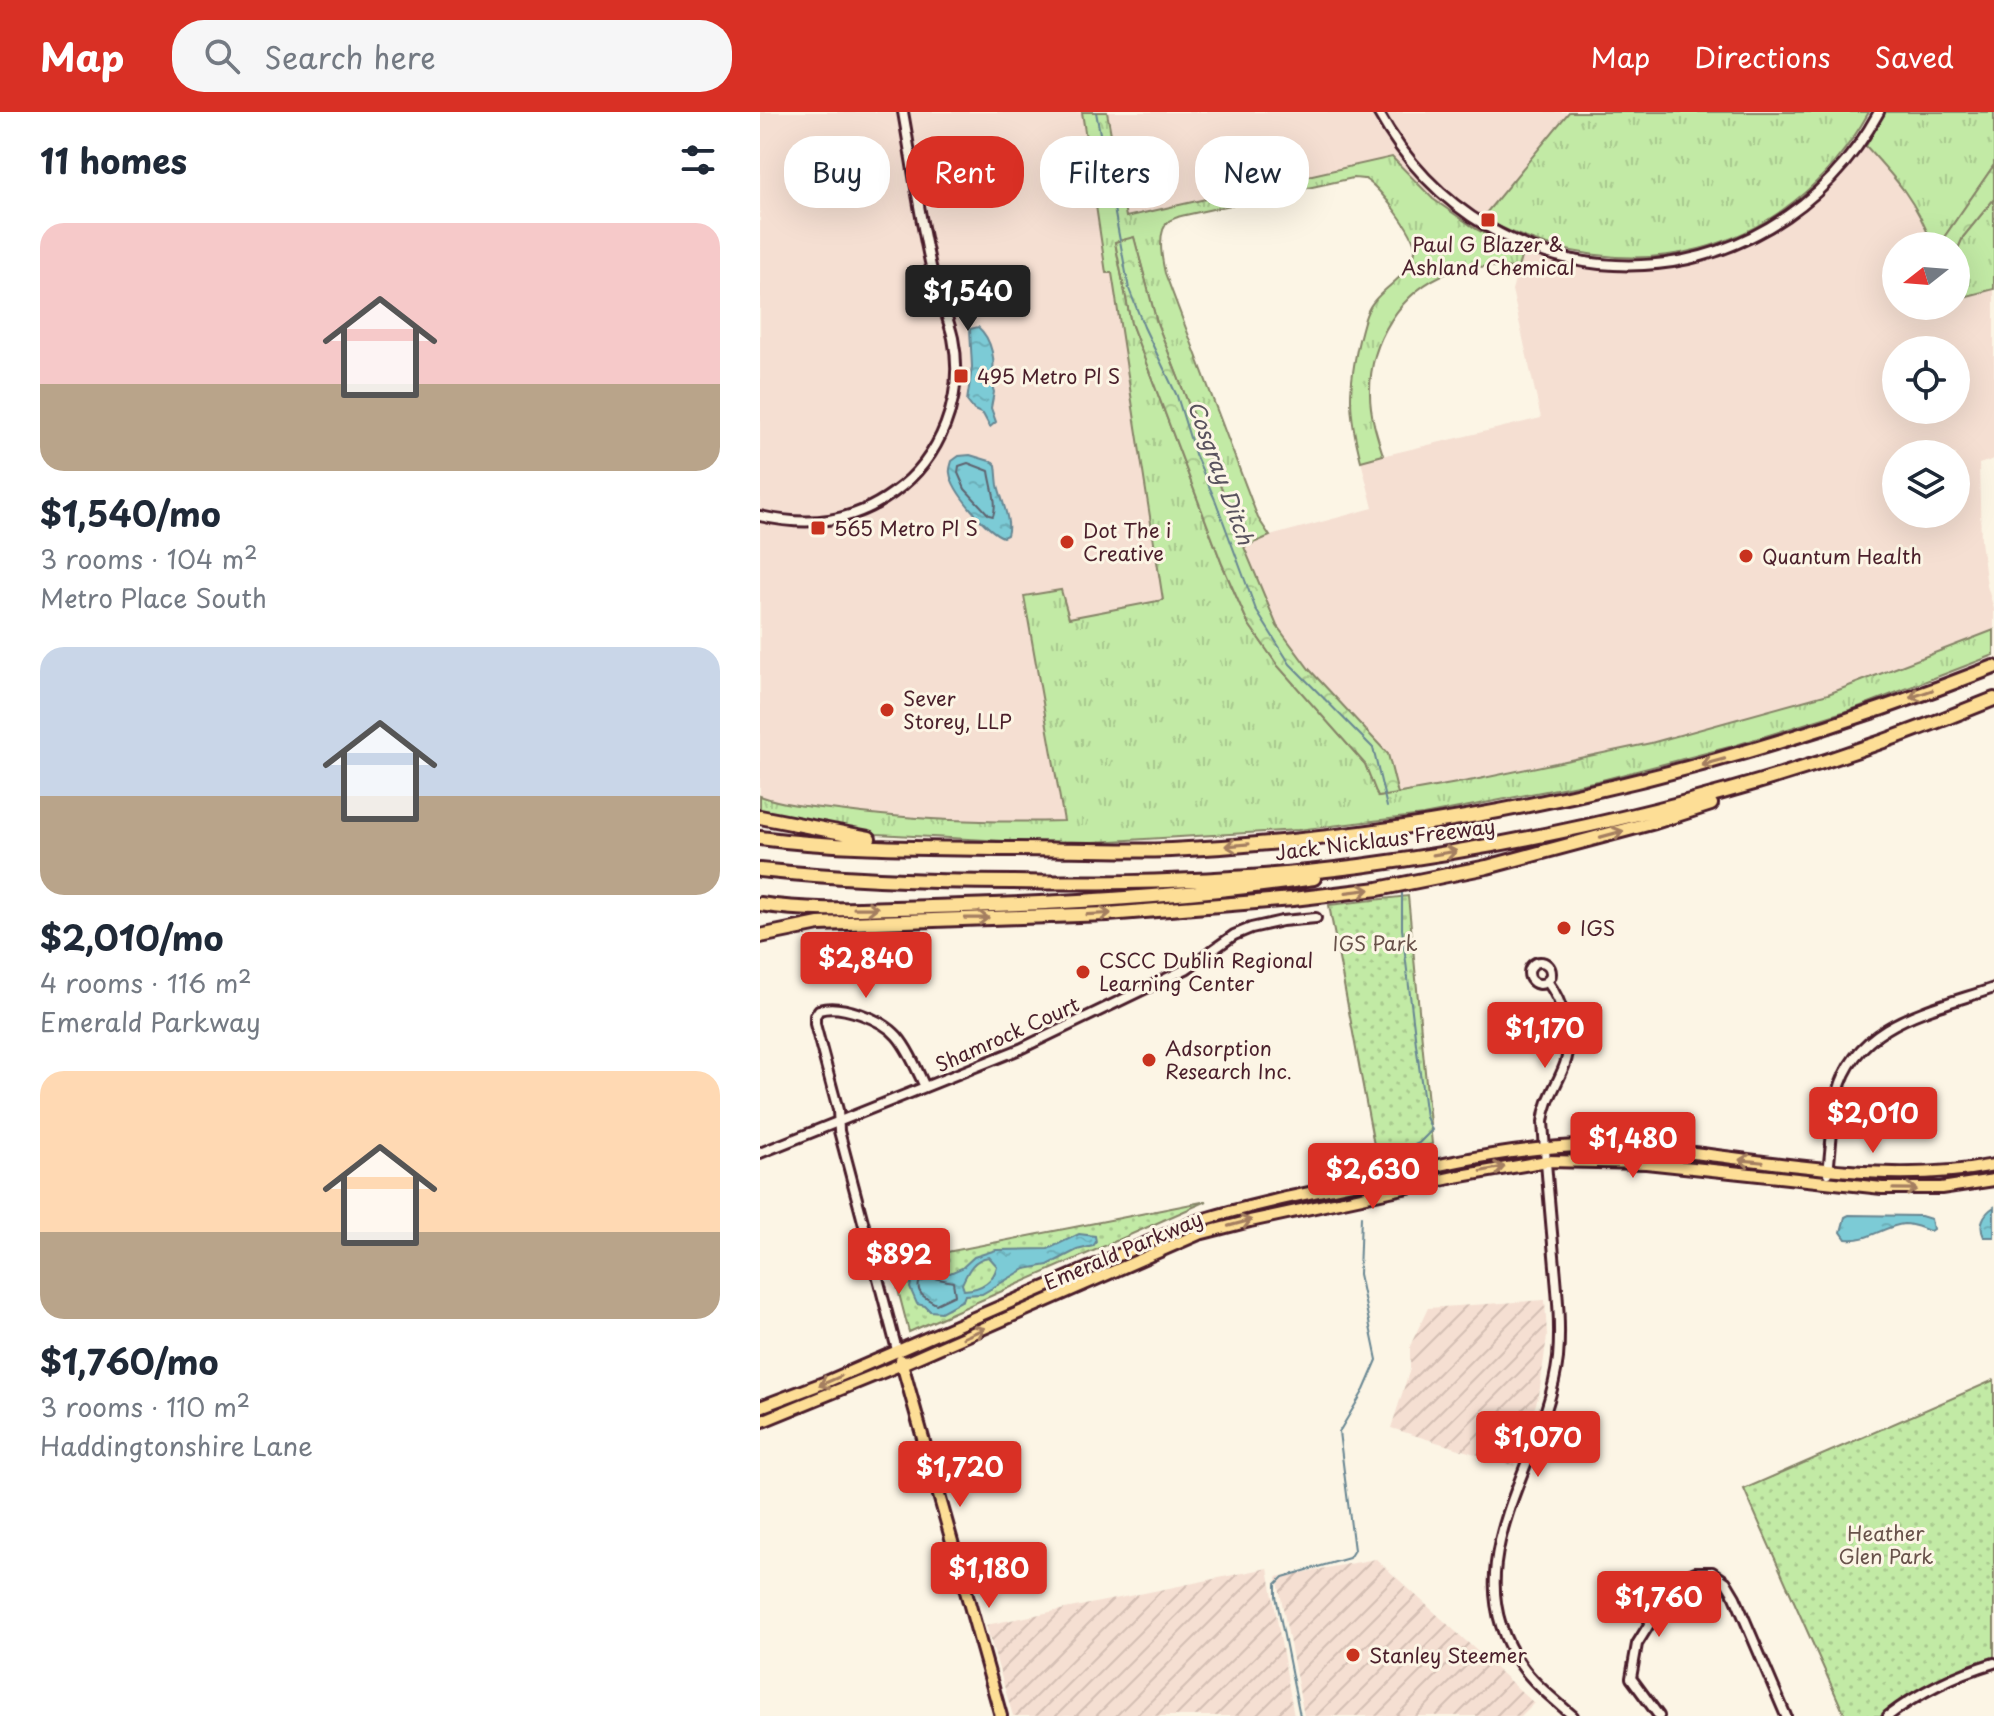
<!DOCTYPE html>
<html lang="en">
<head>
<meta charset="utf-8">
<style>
	:root { --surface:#fff; --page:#f6f6f7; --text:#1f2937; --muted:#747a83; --accent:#d93025 }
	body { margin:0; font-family:"Playpen Sans",sans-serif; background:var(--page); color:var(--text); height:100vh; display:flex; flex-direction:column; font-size:30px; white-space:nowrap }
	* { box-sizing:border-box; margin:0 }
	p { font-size:26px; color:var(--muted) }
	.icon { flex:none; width:44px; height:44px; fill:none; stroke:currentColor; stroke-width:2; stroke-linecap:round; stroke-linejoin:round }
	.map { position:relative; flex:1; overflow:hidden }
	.side { display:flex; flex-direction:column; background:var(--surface); width:760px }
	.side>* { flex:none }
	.banner { position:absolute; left:24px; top:24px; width:760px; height:72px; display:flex; gap:16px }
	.needle { width:52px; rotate:253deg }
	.controls { position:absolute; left:1122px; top:120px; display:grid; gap:16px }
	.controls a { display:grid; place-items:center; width:88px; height:88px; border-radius:50%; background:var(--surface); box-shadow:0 8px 32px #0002; font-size:40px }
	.price { position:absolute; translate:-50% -68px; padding:0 18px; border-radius:8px; background:var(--accent); color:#fff; font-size:26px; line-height:52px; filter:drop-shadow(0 2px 4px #0008) }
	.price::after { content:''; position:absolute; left:50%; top:48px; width:24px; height:18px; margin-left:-12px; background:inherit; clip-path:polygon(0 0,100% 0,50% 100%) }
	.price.on { background:#222; color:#fff }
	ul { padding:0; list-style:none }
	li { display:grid; align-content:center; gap:16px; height:424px; padding:0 40px }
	li span { display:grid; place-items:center; height:248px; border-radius:24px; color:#555 }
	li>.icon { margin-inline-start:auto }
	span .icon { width:144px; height:144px; fill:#fffc; stroke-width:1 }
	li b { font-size:34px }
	h2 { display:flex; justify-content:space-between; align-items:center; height:96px; padding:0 40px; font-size:34px }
	.pill { padding:0 28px; border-radius:32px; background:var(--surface); box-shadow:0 8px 32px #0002; font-size:28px; line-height:72px }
	.pill.on { background:var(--accent); color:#fff }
	header { display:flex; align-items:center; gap:48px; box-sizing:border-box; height:112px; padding:0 40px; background:var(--accent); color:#fff }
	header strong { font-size:38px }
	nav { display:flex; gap:44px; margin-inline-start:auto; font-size:28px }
	.search { width:560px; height:72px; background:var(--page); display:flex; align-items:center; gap:20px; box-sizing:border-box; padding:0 28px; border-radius:32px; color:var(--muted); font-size:30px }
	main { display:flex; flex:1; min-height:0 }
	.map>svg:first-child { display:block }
	.built { fill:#f5dfd2; fill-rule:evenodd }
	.industrial { fill:url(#industrial-furrows) }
	.grass { fill:url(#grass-tufts); stroke:#868468; stroke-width:2 }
	.forest { fill:url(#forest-crowns); stroke:#868468; stroke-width:2 }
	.park { fill:url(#park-dots); stroke:#868468; stroke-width:2 }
	.water { fill:url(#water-ripples); stroke:#678692; stroke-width:2; fill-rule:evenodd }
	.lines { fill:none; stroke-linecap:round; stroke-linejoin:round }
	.shore { stroke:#5e646f; stroke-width:2 }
	.stream { stroke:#678692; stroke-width:2 }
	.minor-casing { stroke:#4a1f2b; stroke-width:14 }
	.major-casing { stroke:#4a1f2b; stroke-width:16 }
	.highway-casing { stroke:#4a1f2b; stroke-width:18 }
	.minor { stroke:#fcf5e5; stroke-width:8 }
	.major { stroke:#fdde96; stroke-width:10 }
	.highway { stroke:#fdde96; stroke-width:12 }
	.oneway { stroke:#a47e60 }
	.poi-dot { fill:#c8321e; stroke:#fcf5e5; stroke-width:3 }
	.labels { text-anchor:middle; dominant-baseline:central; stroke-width:6; stroke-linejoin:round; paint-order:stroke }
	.poi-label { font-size:20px; fill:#4a1f2b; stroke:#fcf5e5; text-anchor:start }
	.street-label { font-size:20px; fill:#4a1f2b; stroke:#fcf5e5 }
	.park-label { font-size:20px; fill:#68524a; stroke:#fcf5e5 }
	.water-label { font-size:22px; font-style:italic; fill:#59535e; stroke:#fcf5e5 }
</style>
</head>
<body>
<header>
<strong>Map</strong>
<div class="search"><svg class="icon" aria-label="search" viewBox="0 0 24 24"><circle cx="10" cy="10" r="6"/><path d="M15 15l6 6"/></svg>Search here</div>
<nav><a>Map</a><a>Directions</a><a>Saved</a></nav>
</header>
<main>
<section class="side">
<h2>11 homes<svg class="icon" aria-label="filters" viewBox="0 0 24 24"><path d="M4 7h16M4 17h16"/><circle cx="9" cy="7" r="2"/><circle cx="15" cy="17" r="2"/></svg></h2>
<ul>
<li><span style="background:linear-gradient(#f6c9c9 65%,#b9a48a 0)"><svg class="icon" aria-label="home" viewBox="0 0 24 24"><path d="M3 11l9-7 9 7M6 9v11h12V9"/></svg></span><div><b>$1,540/mo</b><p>3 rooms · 104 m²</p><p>Metro Place South</p></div></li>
<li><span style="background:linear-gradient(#c9d6e8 60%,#b9a48a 0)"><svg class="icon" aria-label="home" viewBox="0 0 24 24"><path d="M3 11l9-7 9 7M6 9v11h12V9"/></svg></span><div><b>$2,010/mo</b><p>4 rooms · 116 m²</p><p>Emerald Parkway</p></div></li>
<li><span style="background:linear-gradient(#ffd9b3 65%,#b9a48a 0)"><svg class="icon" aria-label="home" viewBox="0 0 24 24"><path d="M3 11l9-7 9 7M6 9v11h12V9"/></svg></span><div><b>$1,760/mo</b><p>3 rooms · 110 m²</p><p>Haddingtonshire Lane</p></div></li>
</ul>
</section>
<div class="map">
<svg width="1234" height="1604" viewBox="0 0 1234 1604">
	<defs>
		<pattern id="industrial-furrows" width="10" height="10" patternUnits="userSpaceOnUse" patternTransform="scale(2)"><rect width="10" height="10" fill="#f5dfd2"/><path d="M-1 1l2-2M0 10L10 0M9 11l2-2" fill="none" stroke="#d4bfb4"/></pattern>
		<pattern id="grass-tufts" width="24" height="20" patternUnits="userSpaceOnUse" patternTransform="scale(2)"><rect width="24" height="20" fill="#c2eaa5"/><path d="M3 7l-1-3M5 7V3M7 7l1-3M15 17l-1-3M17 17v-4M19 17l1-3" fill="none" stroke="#a8c88e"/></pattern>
		<pattern id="forest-crowns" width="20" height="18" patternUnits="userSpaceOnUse" patternTransform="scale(2)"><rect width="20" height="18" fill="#c2eaa5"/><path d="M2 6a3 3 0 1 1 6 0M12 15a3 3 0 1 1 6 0" fill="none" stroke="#a8c88e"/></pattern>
		<pattern id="park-dots" width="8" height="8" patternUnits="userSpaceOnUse" patternTransform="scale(2)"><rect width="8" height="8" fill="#c2eaa5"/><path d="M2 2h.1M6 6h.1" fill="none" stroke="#a8c88e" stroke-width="1.8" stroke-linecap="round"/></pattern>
		<pattern id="water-ripples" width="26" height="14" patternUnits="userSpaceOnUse" patternTransform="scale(2)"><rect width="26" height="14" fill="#7bcbd6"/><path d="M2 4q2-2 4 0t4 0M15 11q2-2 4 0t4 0" fill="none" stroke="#6caeb8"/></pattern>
	</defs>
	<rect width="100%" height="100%" fill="#fcf5e5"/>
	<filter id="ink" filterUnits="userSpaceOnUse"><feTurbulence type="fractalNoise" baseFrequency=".0125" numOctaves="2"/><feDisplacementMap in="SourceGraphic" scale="16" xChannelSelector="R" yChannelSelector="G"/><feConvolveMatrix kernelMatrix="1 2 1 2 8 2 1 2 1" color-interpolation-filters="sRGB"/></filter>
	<g filter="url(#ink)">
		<path class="built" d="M0,0H322L346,161L352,160L403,488L308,506L264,484L304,710L249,711L112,703L19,691L0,684Z
			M347,0H810L722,105L716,117L673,87L632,45L366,105Z
			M1096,23L1144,75L1162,105L1173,134H1136V194H1196V187L1234,177V347L1219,352L1221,429L1227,474L1234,497V518L1068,582L891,631L638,682L628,642L549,557L517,515L484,435L510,424L613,396L601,349L781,306L752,178L767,127L810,141L847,146H889L951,134L982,121L1018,102L1045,83L1075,52ZM1136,238H1196V298H1136ZM1136,342H1196V402H1136Z"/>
		<path class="industrial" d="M785,1188L787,1224L779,1283L754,1354L631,1316L650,1257V1234L668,1196Z
			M616,1447L774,1591L761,1604H544L517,1465Z
			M508,1456L534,1604H253L226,1513Z"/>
		<path class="grass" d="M322,0H347L366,105L632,45L673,87L716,117L762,142L758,156C736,155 712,152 690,160C640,178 609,231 610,282C610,303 617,324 623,343L601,349C588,300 588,277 599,228C603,214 605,199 615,188C628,172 656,159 655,136C655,121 618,74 605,67C603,67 595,66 593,66L421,104C420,104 410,108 409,109C396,119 402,148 405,161L498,406L510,424L484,435L397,211L374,126L355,130L371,211L462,452L488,511L518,554L605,652L618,685L714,668L891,631L1068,582L1234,518V543L1096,596L973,634L838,669L663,703L538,718L300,732L117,722L20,706L0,699V684C25,693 51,695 78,698C153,708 229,711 304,709L264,484L301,478L309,506L403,488L352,161H346Z
			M809,0H1109C1027,147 867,183 722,106Z
			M1125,0H1234V53L1178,134H1173C1156,89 1138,69 1106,34Z
			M1234,87V177L1196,187V141L1203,125Z"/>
		<path class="forest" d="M1234,53V87L1203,125L1196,141V134H1178Z
			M374,125L397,211L484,435L517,514L549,557L628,642L638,682L618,685L605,652L518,554L488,511L462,452L371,211L355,130Z"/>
		<path class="park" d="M648,784L672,1032L617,1049L569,793Z
			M447,1089L149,1220L131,1151Z
			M1234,1268V1551L1200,1561L1127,1604H1085L984,1377Z"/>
		<path class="water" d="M218,215C231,226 238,252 230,267L234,280L231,296L236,310L230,315L223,302L214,298L207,289L212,255L210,217Z
			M210,343L233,350L236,353C237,360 237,367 238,373C241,387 252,410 247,423L243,425C227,419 192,379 190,361C189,358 191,353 192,349L199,344Z
			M1234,1095V1125H1224C1218,1113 1223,1102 1234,1095Z
			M1089,1103L1161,1104L1171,1107L1173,1117L1170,1119C1161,1116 1154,1112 1144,1112C1124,1114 1107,1130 1086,1127L1081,1120L1085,1105Z
			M319,1122L335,1124L336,1130L333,1134L317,1138L288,1153L265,1157L222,1182L205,1183L203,1188L181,1200L170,1199L165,1194L157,1192L150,1176L152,1167L159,1158L169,1157L190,1161L202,1156L214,1145L236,1138L288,1137ZM229,1145L237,1154C233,1171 220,1177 204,1178L202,1172C208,1159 213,1147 229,1145Z"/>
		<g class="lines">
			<path class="shore" d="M208,351L229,359C231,374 238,391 233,404L229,403L205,377L198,361L199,354Z
				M169,1165L193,1170L195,1183L176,1192C168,1187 156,1183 159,1171Z"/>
			<path class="stream" d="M336,0L369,177L384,215L417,284L435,342L456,390L496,498L530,552L613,636L627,695
				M631,1044L659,1031L672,1018L666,1005L656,932L642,817V779
				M540,1604L516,1484V1472L523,1465L589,1446L594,1438L579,1320L604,1278L617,1248L599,1162L601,1104"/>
			<defs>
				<path id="minor" d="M618,0C730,204 1007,205 1119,0
					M0,404C48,415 92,411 133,381C181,347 205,284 193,226C187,200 175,176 170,150C159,101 152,50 143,0
					M769 861a11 11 0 1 1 22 0a11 11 0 1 1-22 0Z
					M787,869C803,890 814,927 805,952C798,972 785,988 783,1010C786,1054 790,1099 794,1143C797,1178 801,1212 798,1246C786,1350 689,1452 761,1553C775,1573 795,1588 813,1604
					M0,1041L260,937L426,857L474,823L491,816L522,809L556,806
					M1068,1061C1071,1035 1072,1007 1078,981C1095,910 1174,897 1234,876
					M137,1238L79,1019L78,998L55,912V904L59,898C80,891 122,907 137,924C149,938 157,958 165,975
					M952,1460L966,1470L975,1485L1026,1604
					M899,1604L871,1566L877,1532L911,1477L920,1467L935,1460H952
					M1128,1604C1161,1579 1194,1563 1234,1551"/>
				<path id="major" d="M141,1248L241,1604
					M0,1295L66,1270L435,1110C492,1092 549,1081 607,1069C686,1051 765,1032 847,1034C975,1038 1105,1078 1234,1053
					M0,1310L142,1252L439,1122L490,1109L695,1065L787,1049L886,1051L1122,1076H1181L1234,1068"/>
				<path id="highway" d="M0,705L109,726
					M0,726C83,737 169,736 253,737C305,737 358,740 411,738C693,724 971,658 1234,555
					M0,758C84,767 168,770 253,770C368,772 485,769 600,754C817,725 1032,670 1234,587
					M0,792C55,801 115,796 171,795C299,792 427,785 554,766
					M0,824L59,812L348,802L533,787L618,777L727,755L895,710L951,692"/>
			</defs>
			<use href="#minor" class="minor-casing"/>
			<use href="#major" class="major-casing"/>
			<use href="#highway" class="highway-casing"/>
			<use href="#minor" class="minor"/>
			<use href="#major" class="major"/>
			<use href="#highway" class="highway"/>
		</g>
		<defs><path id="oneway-shaft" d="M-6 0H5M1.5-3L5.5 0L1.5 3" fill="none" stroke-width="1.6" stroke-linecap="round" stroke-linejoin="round" transform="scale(2)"/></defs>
		<g class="oneway">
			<use href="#oneway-shaft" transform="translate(1161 582) rotate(161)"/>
			<use href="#oneway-shaft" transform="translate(953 650) rotate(165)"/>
			<use href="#oneway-shaft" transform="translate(852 722) rotate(-15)"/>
			<use href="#oneway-shaft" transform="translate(477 733) rotate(175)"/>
			<use href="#oneway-shaft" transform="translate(685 741) rotate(-9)"/>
			<use href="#oneway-shaft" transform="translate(598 779) rotate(-7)"/>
			<use href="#oneway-shaft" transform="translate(106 796) rotate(-1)"/>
			<use href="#oneway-shaft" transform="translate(339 802) rotate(-3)"/>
			<use href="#oneway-shaft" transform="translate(217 806) rotate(-1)"/>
			<use href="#oneway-shaft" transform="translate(991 1049) rotate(-174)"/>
			<use href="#oneway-shaft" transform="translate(733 1057) rotate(-11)"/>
			<use href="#oneway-shaft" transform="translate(1145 1077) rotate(1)"/>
			<use href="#oneway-shaft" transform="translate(480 1111) rotate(-15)"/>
			<use href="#oneway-shaft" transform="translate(214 1221) rotate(-24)"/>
			<use href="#oneway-shaft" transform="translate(70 1269) rotate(156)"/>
		</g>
	</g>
	<g class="poi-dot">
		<rect x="720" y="100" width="16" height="16" rx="4"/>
		<rect x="193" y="256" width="16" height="16" rx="4"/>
		<rect x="50" y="408" width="16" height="16" rx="4"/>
		<circle cx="307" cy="430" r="8"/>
		<circle cx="986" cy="444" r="8"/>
		<circle cx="127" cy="598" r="8"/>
		<circle cx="804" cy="816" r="8"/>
		<circle cx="323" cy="860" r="8"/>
		<circle cx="389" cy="948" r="8"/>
		<circle cx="593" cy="1543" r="8"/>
	</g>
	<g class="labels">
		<g class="poi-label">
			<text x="728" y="132" text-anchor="middle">Paul G Blazer &amp;<tspan x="728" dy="23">Ashland Chemical</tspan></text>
			<text x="217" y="264">495 Metro Pl S</text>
			<text x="74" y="416">565 Metro Pl S</text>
			<text x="323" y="418">Dot The i<tspan x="323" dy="23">Creative</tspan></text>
			<text x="1002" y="444">Quantum Health</text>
			<text x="143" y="586">Sever<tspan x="143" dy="23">Storey, LLP</tspan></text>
			<text x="820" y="816">IGS</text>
			<text x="339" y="848">CSCC Dublin Regional<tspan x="339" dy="23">Learning Center</tspan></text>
			<text x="405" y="936">Adsorption<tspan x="405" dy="23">Research Inc.</tspan></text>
			<text x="609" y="1543">Stanley Steemer</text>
		</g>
		<g class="street-label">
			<text transform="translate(625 727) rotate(-7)">Jack Nicklaus Freeway</text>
			<text transform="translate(247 922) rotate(-24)">Shamrock Court</text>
			<text transform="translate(363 1138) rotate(-23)">Emerald Parkway</text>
		</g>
		<g class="park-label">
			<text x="615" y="831">IGS Park</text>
			<text x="1126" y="1421">Heather<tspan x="1126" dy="23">Glen Park</tspan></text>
		</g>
		<g class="water-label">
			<text transform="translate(462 360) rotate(70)">Cosgray Ditch</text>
		</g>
	</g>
</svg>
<div class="controls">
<a><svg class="needle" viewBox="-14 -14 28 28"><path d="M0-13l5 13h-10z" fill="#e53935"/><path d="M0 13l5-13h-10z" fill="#747a83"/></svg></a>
<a><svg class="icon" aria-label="locate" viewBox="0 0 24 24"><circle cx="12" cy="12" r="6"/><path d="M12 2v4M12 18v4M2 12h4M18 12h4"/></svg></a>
<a><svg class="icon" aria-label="layers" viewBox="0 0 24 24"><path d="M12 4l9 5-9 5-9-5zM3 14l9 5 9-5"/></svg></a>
</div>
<b class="price on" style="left:208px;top:221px">$1,540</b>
<b class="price" style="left:106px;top:888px">$2,840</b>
<b class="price" style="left:785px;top:958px">$1,170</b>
<b class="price" style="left:1113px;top:1043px">$2,010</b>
<b class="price" style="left:873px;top:1068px">$1,480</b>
<b class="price" style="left:613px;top:1099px">$2,630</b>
<b class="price" style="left:139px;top:1184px">$892</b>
<b class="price" style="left:778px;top:1367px">$1,070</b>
<b class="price" style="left:200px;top:1397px">$1,720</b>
<b class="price" style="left:229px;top:1498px">$1,180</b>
<b class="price" style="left:899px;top:1527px">$1,760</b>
<div class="banner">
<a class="pill">Buy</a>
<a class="pill on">Rent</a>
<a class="pill">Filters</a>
<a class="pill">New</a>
</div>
</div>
</main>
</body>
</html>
